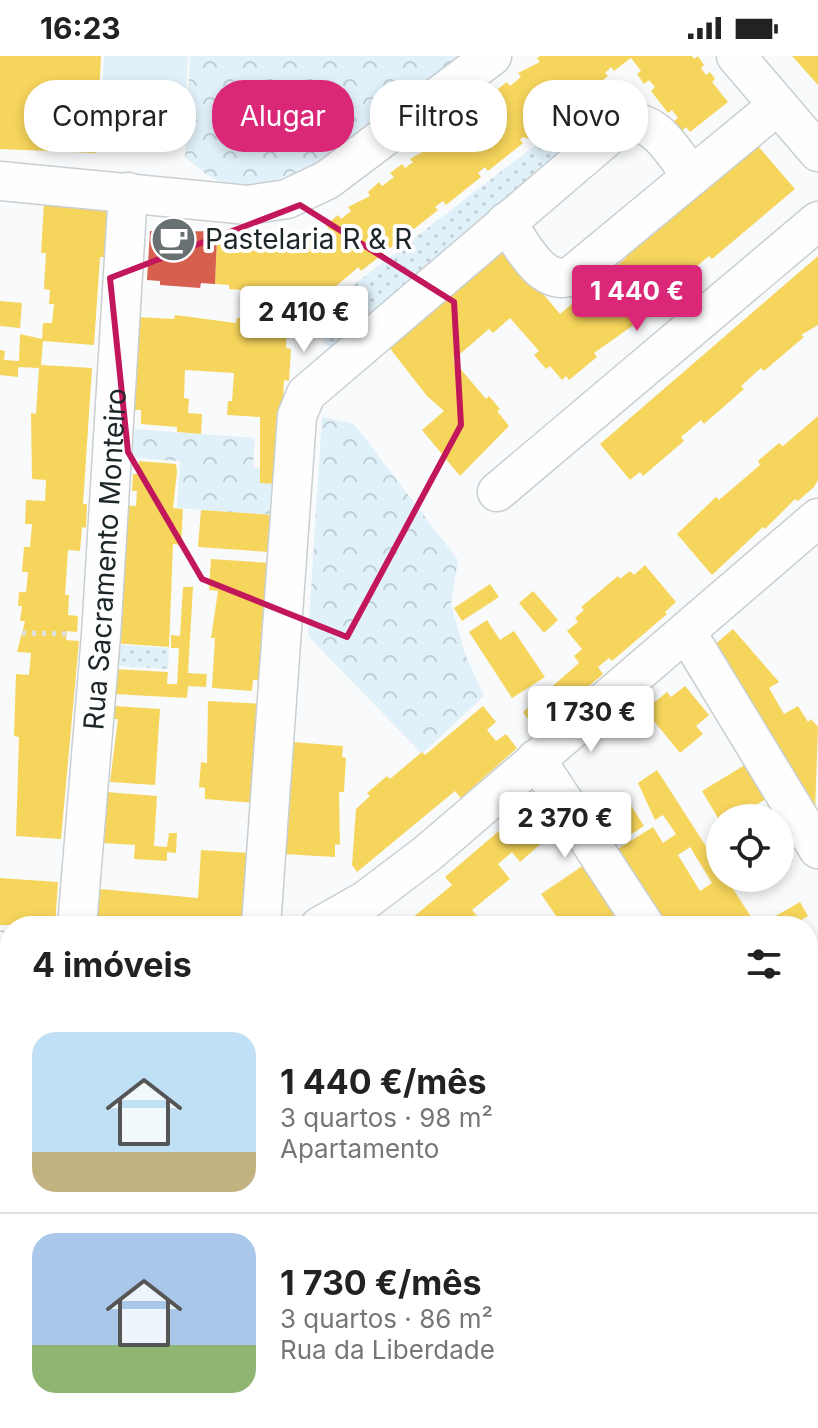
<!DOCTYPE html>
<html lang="pt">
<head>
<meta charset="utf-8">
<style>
	:root { --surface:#fff; --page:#f6f6f6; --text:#222; --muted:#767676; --line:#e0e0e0; --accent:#db2777 }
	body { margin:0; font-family:Inter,sans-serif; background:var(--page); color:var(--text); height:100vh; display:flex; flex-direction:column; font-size:30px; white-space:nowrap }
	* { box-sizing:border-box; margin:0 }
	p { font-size:26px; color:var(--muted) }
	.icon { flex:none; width:44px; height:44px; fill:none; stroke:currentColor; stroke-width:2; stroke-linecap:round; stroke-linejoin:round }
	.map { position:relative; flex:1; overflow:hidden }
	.sheet { position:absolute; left:0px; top:860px; width:818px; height:512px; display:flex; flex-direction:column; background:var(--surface); border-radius:32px 32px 0 0; box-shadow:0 4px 12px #0003 }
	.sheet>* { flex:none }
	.top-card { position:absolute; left:24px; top:24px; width:770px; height:72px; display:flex; gap:16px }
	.buttons { position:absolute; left:706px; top:748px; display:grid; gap:16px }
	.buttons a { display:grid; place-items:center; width:88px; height:88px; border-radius:50%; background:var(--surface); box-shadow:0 4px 12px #0003; font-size:40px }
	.price { position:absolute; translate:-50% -68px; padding:0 18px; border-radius:8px; background:#fff; color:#222; font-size:26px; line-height:52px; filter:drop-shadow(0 2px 4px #0008) }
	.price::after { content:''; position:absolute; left:50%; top:48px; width:24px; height:18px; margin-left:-12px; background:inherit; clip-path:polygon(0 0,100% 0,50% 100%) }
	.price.selected { background:var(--accent); color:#fff }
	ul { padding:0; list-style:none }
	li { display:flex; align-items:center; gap:24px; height:200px; padding:0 32px }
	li+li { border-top:2px solid var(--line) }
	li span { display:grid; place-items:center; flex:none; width:224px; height:160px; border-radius:24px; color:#555 }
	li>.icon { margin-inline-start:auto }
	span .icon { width:96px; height:96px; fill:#fffc; stroke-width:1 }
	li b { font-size:34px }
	h2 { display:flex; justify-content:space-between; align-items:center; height:96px; padding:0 32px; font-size:34px }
	.tag { padding:0 28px; border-radius:32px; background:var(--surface); box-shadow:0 4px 12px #0003; font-size:28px; line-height:72px }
	.tag.selected { background:var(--accent); color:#fff }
	.status { display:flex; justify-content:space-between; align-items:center; height:56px; padding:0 40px; background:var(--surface); direction:ltr }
	.status svg { height:22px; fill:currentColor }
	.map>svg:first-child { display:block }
	.built { fill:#e8f6fd }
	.grass { fill:#e1f1f9 }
	.park { fill:url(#park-crowns) }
	.garden { fill:url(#garden-dots) }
	.homes { fill:#f6d55c; fill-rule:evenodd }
	.shops { fill:#d6604d }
	.schools { fill:#4393c3 }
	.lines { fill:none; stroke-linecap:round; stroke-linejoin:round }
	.minor-casing { stroke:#c9cfd1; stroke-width:41 }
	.path { stroke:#dfe0e1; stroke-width:5; stroke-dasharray:4 6; stroke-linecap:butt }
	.minor { stroke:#fefeff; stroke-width:38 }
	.marked { fill:none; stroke:#c2185b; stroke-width:6; stroke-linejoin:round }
	.labels { text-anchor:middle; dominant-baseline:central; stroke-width:8; stroke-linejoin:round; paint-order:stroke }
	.poi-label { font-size:28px; fill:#1c2528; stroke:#fff; text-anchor:start }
	.street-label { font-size:28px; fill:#1c2528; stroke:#fff }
</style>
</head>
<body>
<div class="status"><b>16:23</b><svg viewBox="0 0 49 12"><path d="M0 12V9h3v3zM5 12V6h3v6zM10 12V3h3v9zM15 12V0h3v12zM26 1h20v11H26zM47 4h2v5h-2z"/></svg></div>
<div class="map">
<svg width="818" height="1372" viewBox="0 0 818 1372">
	<defs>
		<pattern id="park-crowns" width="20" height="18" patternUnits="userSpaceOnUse" patternTransform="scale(2)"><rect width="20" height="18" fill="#e1f1f9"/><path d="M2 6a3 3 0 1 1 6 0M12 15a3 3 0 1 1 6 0" fill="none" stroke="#c0ced5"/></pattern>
		<pattern id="garden-dots" width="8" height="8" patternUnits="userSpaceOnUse" patternTransform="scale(2)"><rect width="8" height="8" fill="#e1f1f9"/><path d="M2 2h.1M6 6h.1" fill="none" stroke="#c0ced5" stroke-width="1.8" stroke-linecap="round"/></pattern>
	</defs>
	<rect width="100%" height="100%" fill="#f8fafc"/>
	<path class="built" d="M808,1284H818V1372H284L296,1362H808Z"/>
	<path class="grass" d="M104,0H188L184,73L101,68Z
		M310,1362H420L428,1372H297Z"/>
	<path class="park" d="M190,0H469C408,44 299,148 220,125C208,122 195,109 185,101Z
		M322,361L354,368L458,504L451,548L465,598L484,640L422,698L308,580Z
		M134,373L255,382L253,411L261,412L260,427L275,428L273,459L177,452L180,405L132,402Z"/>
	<path class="garden" d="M612,30L621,45L332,295L307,265Z
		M117,589L169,592L168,613L117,610Z
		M818,1035V1102L808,1109V1038Z"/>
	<path class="homes" d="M0,0H101L96,97L0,93Z
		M540,0H692L694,3L698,0L704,9L701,12L706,19L710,16L715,23L712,26L728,46L690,76L686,71L682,75L674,65L678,62L672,54L668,57L651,35L655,31L649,24L644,28L637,18L641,15L631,2L614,15L611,11L605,17L608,20L572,49L569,45L563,50L565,54L529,83L523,81L520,84L523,87L488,115L485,111L478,117L481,121L446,149L443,145L435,151L438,154L404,181L401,178L394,184L397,187L361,215L358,211L354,215L336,230L339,234L329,241L325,237L308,251L297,238H289V233L268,232V236L229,233V229L215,228L217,180H225L226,175L242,176V181L264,183V177L279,178L278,184L292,185V180L312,186L329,173L326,169L338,159L341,163L351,155L348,151L370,140L368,136L379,126L382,130L394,121L390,117L402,108L405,112L413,106L410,103L436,88L433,84L456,72L453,69L465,60L467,63L478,55L474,51L486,42L489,46L497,39L494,36L507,26L510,30L521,21L518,17L540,6L537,2Z
		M792,0H818V29Z
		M758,90L795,133L712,203L709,200L689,217L692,220L664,244L661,240L651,248L642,257L645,261L594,297L597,301L569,324L566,320L562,324L550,310L546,313L534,299L539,295L510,262L493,277L489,273L453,304L486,343L489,340L500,353L497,355L509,370L460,420L422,374L444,355L427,340L388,290L504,191L560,258L579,242L575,238L604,213L608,217L626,202L622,198L651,173L655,177L673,162L670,157L700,131L704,136Z
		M44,147L109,152L106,201H100L94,289L43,285L41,309L92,312L83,448H87L86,472L82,471L80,495L68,494L65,539H69L68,559L78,560L77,576L67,575L66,584L79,585L61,783L16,780L19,681L14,680L16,618L29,619L31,597L17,596L25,565H20L22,550H18L19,536H26L28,516H22L24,491H30L32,468H25L26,444L45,445L46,424L32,423L31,357L36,358L39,312L18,311V321L0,319V294L5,295L4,304L19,305L20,278L42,283L43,267H52L54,248H49L50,234L44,233L46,197H41Z
		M818,200V269L801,279L804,281L764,315L761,312L741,330L744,333L704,368L701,364L681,381L684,385L643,420L640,416L630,424L600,388Z
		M0,245L22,247L20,272L0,270Z
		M175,259L236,267L237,262L264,263L263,268L287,270L286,292L291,293L289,325L284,324L282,363L276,362L275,428L260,427V361L227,359L228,345H232L234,317L185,314L184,342L189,343L188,357L202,358L201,378L177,376V371L141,368V354H131L137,261L174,263Z
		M818,360V424L814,431L798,445L795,443L765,473L763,471L712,519L677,478L716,441L719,444L760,409L758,405L779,387L783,390Z
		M139,405L176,408L177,416L173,452L183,453L181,489L173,488L169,591L112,587L124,449L136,450L137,435H132L133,418H138Z
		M201,454L273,459L270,496L198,491Z
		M211,503L270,507L262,625L253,624L252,635L212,632L215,582H211L218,535L209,534Z
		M645,509L676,546L665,556L667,558L612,605L609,602L598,611L603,618L532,679L528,674L533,670L523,656L579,607L574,600L582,593L567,575L578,566L575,562L584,554L581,551L618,520L620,523L630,515L634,519Z
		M490,528L499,541L462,565L454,552Z
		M183,531H193L188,617L207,618L206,631L188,630L187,642L113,638L114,613L168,616L167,628H177L179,592H171V579L180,580Z
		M533,535L558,564L544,577L519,547Z
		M487,564L500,584L514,575L545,621L512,642L469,576Z
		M733,573L779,626L769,632L784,658L798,650L808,666L811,663L818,671L815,757L713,590Z
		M685,630L709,659L696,670L703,678L680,697L645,654L667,636L671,641Z
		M208,645L263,648L255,747L205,743V732L199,731L201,706L207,707Z
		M115,650L160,653L155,729L110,726L118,663H114Z
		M483,650L496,666L487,674L496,685L506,678L517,692L461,742L455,735L357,816L352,809L356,753L370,740L367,737L387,720L390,723L422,696L425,699Z
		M292,686L343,690L342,701L346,702L344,736H339L340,789L335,788V801L283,798Z
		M748,707L769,741L734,762H718L702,735Z
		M657,714L720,812V822H726L757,870H660L616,794L653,771L663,787L676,778L663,759L655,764L638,727ZM690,791L712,827L700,835L678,799Z
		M106,736L157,740L154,790L167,791L169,777H177L176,797L167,796V805L134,803L135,789L103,787Z
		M627,743L644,770L611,791L594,764Z
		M535,744L559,772L520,806L512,796L498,808L510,823L472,854L482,866L477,870H418L412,862L452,829L445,821Z
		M201,794L250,797L245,866L241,870H101L97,866L100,833L198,842Z
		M584,809L625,870H583L578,863L563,870L541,838Z
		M0,822L58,826L55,870L0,869Z
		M800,846L808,860L791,870H758Z
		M0,915L10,916V943L0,942Z
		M4,960H10V1031L0,1035V973Z
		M818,1102V1164L816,1169L808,1168V1110Z
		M10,1113V1173L0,1161V1121Z"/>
	<path class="shops" d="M157,170L171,171L170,176L212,175V179L217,180L215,228L201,227L200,232L160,229V225L147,224L150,175H156Z
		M818,905V940L808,923V910Z"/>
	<path class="schools" d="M818,1316V1356L808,1344V1324Z"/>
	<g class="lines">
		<defs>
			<g id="minor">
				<path d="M736,0L818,96"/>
				<path d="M0,125L248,149L287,143L327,124L492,0"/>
				<path d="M506,166C522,188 540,229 570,221L692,120"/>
				<path d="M497,436L818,165"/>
				<path d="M687,577L818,793"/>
				<path d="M536,703L645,870"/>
				<path id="s1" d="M77,870L101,579L128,136"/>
				<path d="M261,870L297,360L306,338L619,71C652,54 673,97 692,120L778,49"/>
				<path d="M320,870L366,844L428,797L818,462"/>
				<path d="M0,895L10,896"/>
				<path d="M808,1004L818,1000"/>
				<path d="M0,1070L10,1065"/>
				<path d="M808,1230L818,1229"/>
				<path d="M0,1249L10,1245"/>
				<path d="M0,1335L10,1339"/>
				<path d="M27,1362L30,1372"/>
			</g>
		</defs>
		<use href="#minor" class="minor-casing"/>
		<path class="path" d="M22,577L72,578"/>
		<use href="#minor" class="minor"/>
	</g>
	<path class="marked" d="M300,149L454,246L461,369L347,581L202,523L128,396L110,222Z"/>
	<defs>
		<symbol id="cafe-disc" viewBox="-11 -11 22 22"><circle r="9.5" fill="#697072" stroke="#fff"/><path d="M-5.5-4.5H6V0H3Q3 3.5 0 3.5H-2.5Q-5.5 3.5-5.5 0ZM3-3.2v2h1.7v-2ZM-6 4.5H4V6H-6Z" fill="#fff"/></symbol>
	</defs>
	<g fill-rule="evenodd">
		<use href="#cafe-disc" x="148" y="158" width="51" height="51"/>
	</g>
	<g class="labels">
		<g class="poi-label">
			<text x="205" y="183">Pastelaria R &amp; R</text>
		</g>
		<g class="street-label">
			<text stroke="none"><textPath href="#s1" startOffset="368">Rua Sacramento Monteiro</textPath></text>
		</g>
	</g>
</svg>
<div class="buttons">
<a><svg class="icon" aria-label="locate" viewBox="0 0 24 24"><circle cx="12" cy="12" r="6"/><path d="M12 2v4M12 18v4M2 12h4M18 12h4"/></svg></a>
</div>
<b class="price selected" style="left:637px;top:277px">1 440 €</b>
<b class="price" style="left:304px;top:298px">2 410 €</b>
<b class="price" style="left:591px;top:698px">1 730 €</b>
<b class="price" style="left:565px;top:804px">2 370 €</b>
<div class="top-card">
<a class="tag">Comprar</a>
<a class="tag selected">Alugar</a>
<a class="tag">Filtros</a>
<a class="tag">Novo</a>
</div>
<section class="sheet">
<h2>4 imóveis<svg class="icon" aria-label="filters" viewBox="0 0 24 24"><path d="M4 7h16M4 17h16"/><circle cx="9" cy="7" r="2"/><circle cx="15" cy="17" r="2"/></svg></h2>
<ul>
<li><span style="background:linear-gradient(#bfe0f5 75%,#c2b280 0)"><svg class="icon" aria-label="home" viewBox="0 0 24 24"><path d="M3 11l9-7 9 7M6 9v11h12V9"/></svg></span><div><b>1 440 €/mês</b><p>3 quartos · 98 m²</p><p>Apartamento</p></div></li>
<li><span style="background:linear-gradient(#a9c7e8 70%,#8fb573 0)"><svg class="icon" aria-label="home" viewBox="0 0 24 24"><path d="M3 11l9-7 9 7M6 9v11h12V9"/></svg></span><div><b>1 730 €/mês</b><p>3 quartos · 86 m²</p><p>Rua da Liberdade</p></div></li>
</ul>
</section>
</div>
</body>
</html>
